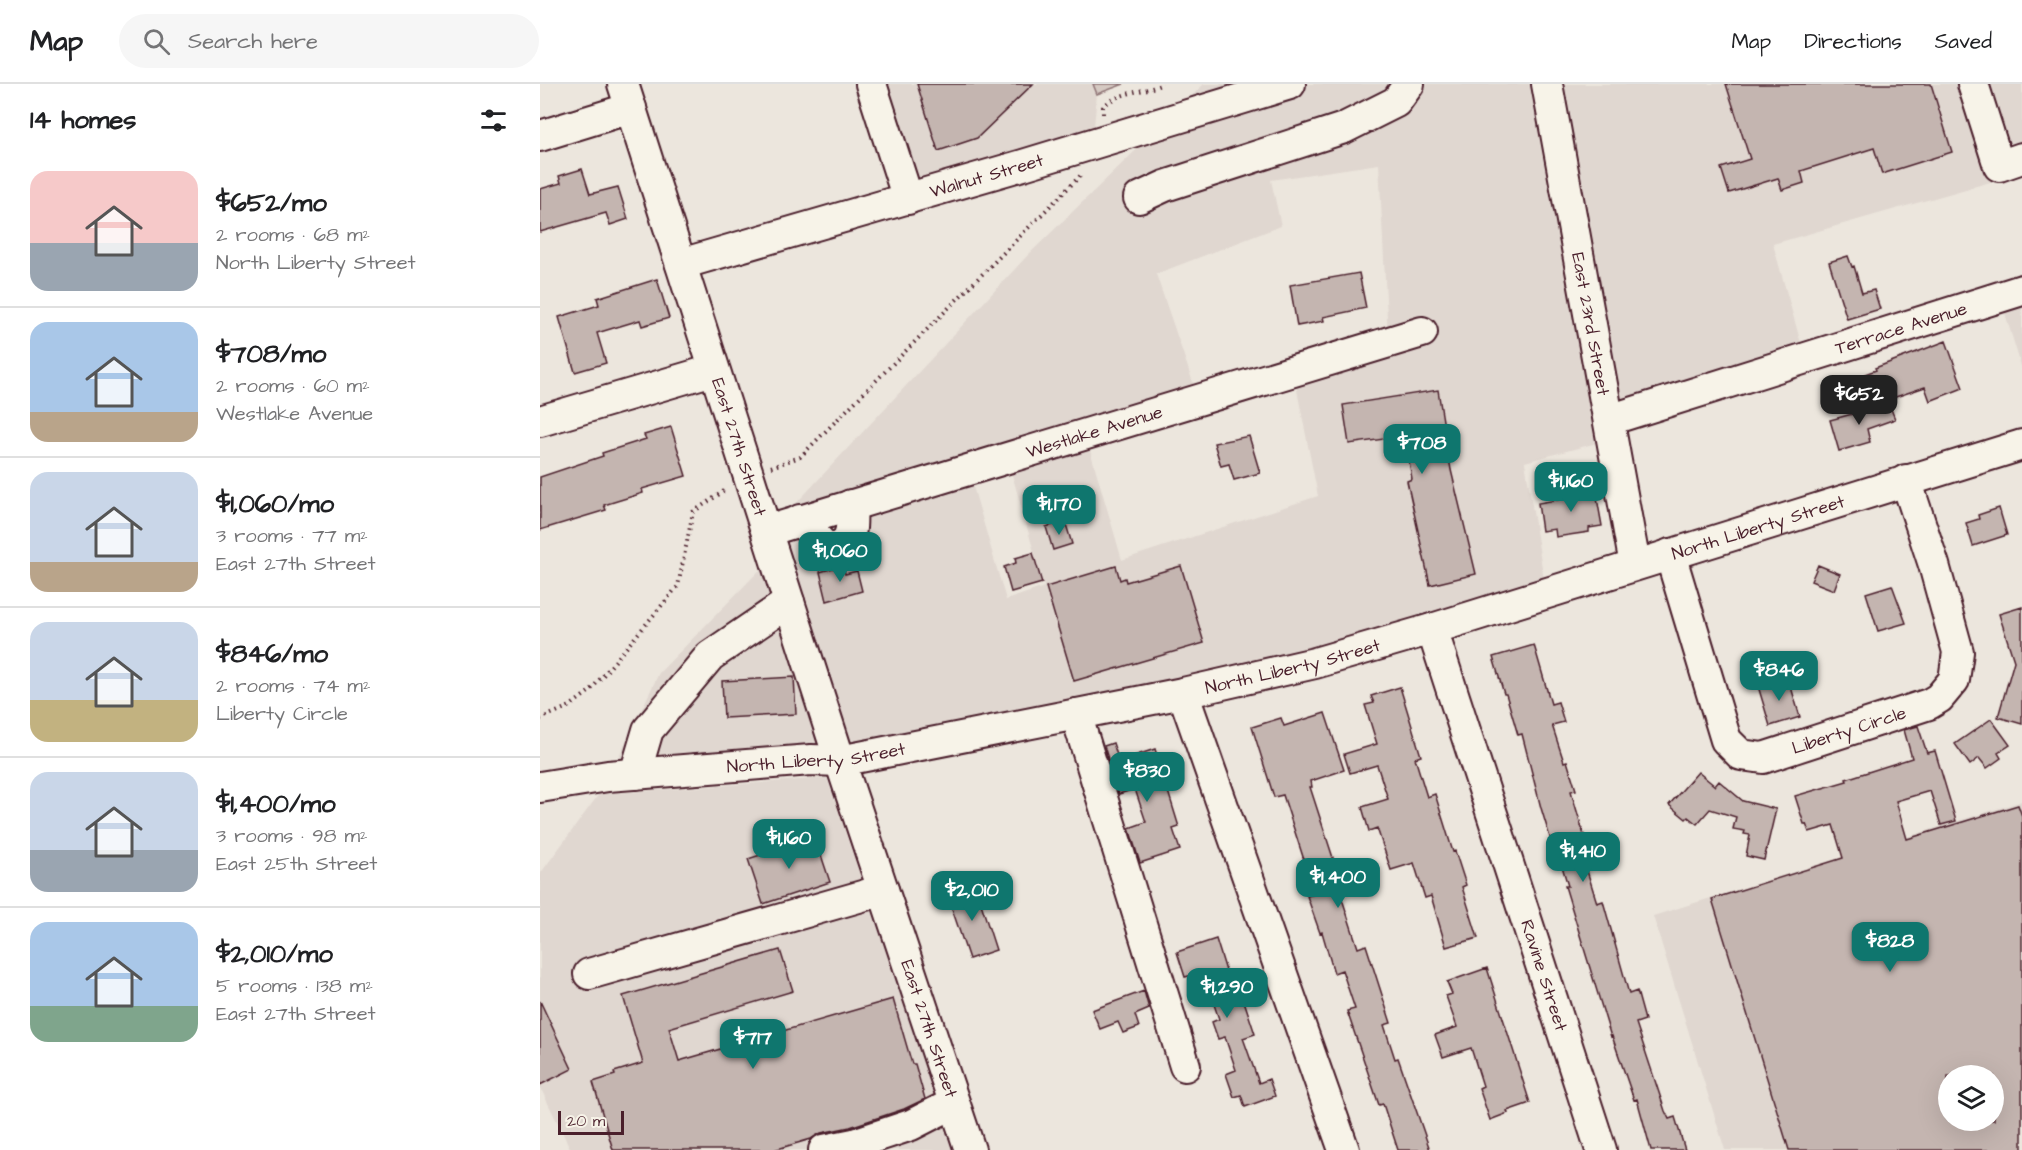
<!DOCTYPE html>
<html lang="en">
<head>
<meta charset="utf-8">
<style>
	:root { --surface:#fff; --page:#f6f6f6; --text:#202124; --muted:#757577; --line:#e0e0e0; --accent:#0f766e }
	body { margin:0; font-family:"Architects Daughter",sans-serif; background:var(--page); color:var(--text); height:100vh; display:flex; flex-direction:column; font-size:22px; white-space:nowrap }
	* { box-sizing:border-box; margin:0 }
	p { font-size:20px; color:var(--muted) }
	.icon { flex:none; width:33px; height:33px; fill:none; stroke:currentColor; stroke-width:2; stroke-linecap:round; stroke-linejoin:round }
	.map { position:relative; flex:1; overflow:hidden }
	.sheet { display:flex; flex-direction:column; background:var(--surface); width:540px }
	.sheet>* { flex:none }
	.controls { position:absolute; left:1398px; top:981px; display:grid; gap:12px }
	.controls a { display:grid; place-items:center; width:66px; height:66px; border-radius:50%; background:var(--surface); box-shadow:0 6px 24px #0002; font-size:30px }
	.scale { position:absolute; left:18px; bottom:15px; width:66px; box-sizing:border-box; padding-left:6px; border:3px solid #4a1f2b; border-top:0; font-size:16px; line-height:21px; white-space:nowrap; color:#4a1f2b; -webkit-text-stroke:4px #f7f3e8; paint-order:stroke }
	.price { position:absolute; translate:-50% -51px; padding:0 14px; border-radius:12px; background:var(--accent); color:#fff; font-size:20px; line-height:39px; filter:drop-shadow(0 2px 3px #0008) }
	.price::after { content:''; position:absolute; left:50%; top:36px; width:18px; height:14px; margin-left:-9px; background:inherit; clip-path:polygon(0 0,100% 0,50% 100%) }
	.price.current { background:#222; color:#fff }
	ul { padding:0; list-style:none }
	li { display:flex; align-items:center; gap:18px; height:150px; padding:0 30px }
	li+li { border-top:2px solid var(--line) }
	li span { display:grid; place-items:center; flex:none; width:168px; height:120px; border-radius:18px; color:#555 }
	li>.icon { margin-inline-start:auto }
	span .icon { width:72px; height:72px; fill:#fffc; stroke-width:1 }
	li b { font-size:26px }
	h2 { display:flex; justify-content:space-between; align-items:center; height:72px; padding:0 30px; font-size:26px }
	header { display:flex; align-items:center; gap:36px; box-sizing:border-box; height:84px; padding:0 30px; background:var(--surface); border-bottom:2px solid var(--line) }
	header strong { font-size:28px }
	nav { display:flex; gap:33px; margin-inline-start:auto; font-size:21px }
	.search { width:420px; height:54px; background:var(--page); display:flex; align-items:center; gap:15px; box-sizing:border-box; padding:0 21px; border-radius:33px; color:var(--muted); font-size:22px }
	main { display:flex; flex:1; min-height:0 }
	.map>svg:first-child { display:block }
	.built { fill:#e0d7d0; fill-rule:evenodd }
	.green { fill:#d5c9c2; stroke:#907476; stroke-width:1.5 }
	.building { fill:#c4b5b0; stroke:#4a1f2b; stroke-width:1.5; fill-rule:evenodd }
	.lines { fill:none; stroke-linecap:round; stroke-linejoin:round }
	.minor-casing { stroke:#4a1f2b; stroke-width:34 }
	.path { stroke:#4a1f2b; stroke-width:4; stroke-dasharray:1.5 4.5; stroke-linecap:butt }
	.minor { stroke:#f7f3e8; stroke-width:30 }
	.labels { text-anchor:middle; dominant-baseline:central; stroke-width:6; stroke-linejoin:round; paint-order:stroke }
	.street-label { font-size:18px; fill:#4a1f2b; stroke:#f7f3e8 }
</style>
</head>
<body>
<header>
<strong>Map</strong>
<div class="search"><svg class="icon" aria-label="search" viewBox="0 0 24 24"><circle cx="10" cy="10" r="6"/><path d="M15 15l6 6"/></svg>Search here</div>
<nav><a>Map</a><a>Directions</a><a>Saved</a></nav>
</header>
<main>
<section class="sheet">
<h2>14 homes<svg class="icon" aria-label="filters" viewBox="0 0 24 24"><path d="M4 7h16M4 17h16"/><circle cx="9" cy="7" r="2"/><circle cx="15" cy="17" r="2"/></svg></h2>
<ul>
<li><span style="background:linear-gradient(#f6c9c9 60%,#9aa5b1 0)"><svg class="icon" aria-label="home" viewBox="0 0 24 24"><path d="M3 11l9-7 9 7M6 9v11h12V9"/></svg></span><div><b>$652/mo</b><p>2 rooms · 68 m²</p><p>North Liberty Street</p></div></li>
<li><span style="background:linear-gradient(#a9c7e8 75%,#b9a48a 0)"><svg class="icon" aria-label="home" viewBox="0 0 24 24"><path d="M3 11l9-7 9 7M6 9v11h12V9"/></svg></span><div><b>$708/mo</b><p>2 rooms · 60 m²</p><p>Westlake Avenue</p></div></li>
<li><span style="background:linear-gradient(#c9d6e8 75%,#b9a48a 0)"><svg class="icon" aria-label="home" viewBox="0 0 24 24"><path d="M3 11l9-7 9 7M6 9v11h12V9"/></svg></span><div><b>$1,060/mo</b><p>3 rooms · 77 m²</p><p>East 27th Street</p></div></li>
<li><span style="background:linear-gradient(#c9d6e8 65%,#c2b280 0)"><svg class="icon" aria-label="home" viewBox="0 0 24 24"><path d="M3 11l9-7 9 7M6 9v11h12V9"/></svg></span><div><b>$846/mo</b><p>2 rooms · 74 m²</p><p>Liberty Circle</p></div></li>
<li><span style="background:linear-gradient(#c9d6e8 65%,#9aa5b1 0)"><svg class="icon" aria-label="home" viewBox="0 0 24 24"><path d="M3 11l9-7 9 7M6 9v11h12V9"/></svg></span><div><b>$1,400/mo</b><p>3 rooms · 98 m²</p><p>East 25th Street</p></div></li>
<li><span style="background:linear-gradient(#a9c7e8 70%,#7fa58c 0)"><svg class="icon" aria-label="home" viewBox="0 0 24 24"><path d="M3 11l9-7 9 7M6 9v11h12V9"/></svg></span><div><b>$2,010/mo</b><p>5 rooms · 138 m²</p><p>East 27th Street</p></div></li>
</ul>
</section>
<div class="map">
<svg width="1482" height="1066" viewBox="0 0 1482 1066">
	<rect width="100%" height="100%" fill="#ece6dd"/>
	<filter id="ink" filterUnits="userSpaceOnUse"><feTurbulence type="fractalNoise" baseFrequency=".0167" numOctaves="2"/><feDisplacementMap in="SourceGraphic" scale="12" xChannelSelector="R" yChannelSelector="G"/><feConvolveMatrix kernelMatrix="1 2 1 2 8 2 1 2 1" color-interpolation-filters="sRGB"/></filter>
	<g filter="url(#ink)">
		<path class="built" d="M316,0H553L557,10L552,65L356,128Z
			M664,0H1482V89L1233,160L1262,263L1082,318L1087,351L985,378L1004,496L818,552L727,577L311,658L79,673L119,589L254,451L250,426L487,172ZM839,80L849,272L756,301L778,412L582,476L549,363L663,328L616,190L741,142L731,96ZM471,387L504,503L466,516L432,399Z
			M1482,219V285L1464,226Z
			M287,694L413,1066H31L0,1003V790L59,710Z
			M1482,717V1066H1185L1113,832ZM1408,992H1454V1036H1408Z"/>
		<path class="green" d="M553,0H584L557,10Z"/>
		<path class="building" d="M377,0H493L437,54L398,67Z
			M1186,0H1391L1412,68L1342,90L1334,64L1261,87L1264,99L1242,106L1238,94L1189,109L1181,84L1210,75Z
			M42,85L50,110L78,103L88,135L70,141L66,129L0,148V105L21,99L19,92Z
			M1308,172L1312,183L1314,182L1322,209L1334,206L1340,225L1307,235L1289,178Z
			M819,189L826,224L783,233L784,237L757,242L750,201Z
			M117,195L129,234L102,242L100,236L57,249L66,279L35,288L19,233L59,221L57,214Z
			M1406,257L1423,304L1390,317L1385,303L1335,320L1325,290L1336,286L1335,284Z
			M898,306L911,386L936,490L890,501L867,397L872,395L865,352L809,360L803,321Z
			M1349,320L1355,335L1327,345L1330,358L1299,367L1290,336Z
			M131,343L146,392L102,405L103,409L64,421L66,426L0,446V393L63,372L62,369L106,355L104,351Z
			M709,352L720,389L694,396L689,380L681,382L674,359Z
			M1055,403L1062,442L1049,444V448L1016,453L1015,445L1002,447L998,419L1023,415L1022,409Z
			M1459,424L1467,451L1433,462L1426,439L1439,435L1438,431Z
			M525,437L532,460L513,466L506,443Z
			M493,469L502,499L471,508L464,483L476,479L475,474Z
			M1278,481L1300,490L1294,506L1271,497Z
			M576,482L580,496L585,494L586,498L641,482L664,559L534,597L506,503Z
			M293,484H304L305,490L317,487L322,507L287,517L280,488Z
			M1352,501L1366,539L1338,547L1326,509Z
			M1482,523V640L1458,633L1474,577L1459,530Z
			M994,561L1011,620L1018,618L1024,638L1012,641L1024,678L1027,677L1036,706L1031,707L1051,775L1044,777L1057,819L1063,817L1089,910L1097,907L1105,936L1096,939L1125,1027L1129,1035L1135,1033L1145,1066H1111L1097,1015L1094,1016L1072,952L1071,953L1025,802H1028L1015,759L1012,760L1001,724L982,650L978,651L966,610H964L953,573Z
			M254,593L256,630L184,634L182,597Z
			M1248,593L1260,633L1230,642L1218,602Z
			M860,603L881,672L875,674L887,713L895,710L913,768L915,767L926,801L922,803L938,854L906,863L891,812L885,814L874,779L851,786L837,744L829,747L822,723L848,715L837,681L810,689L804,670L837,660L825,621L834,619L831,612Z
			M785,629L804,686L771,697L772,703H770L795,780L791,781L818,864L826,861L851,939L844,941L855,975L858,974L890,1066H858L843,1020L839,1021L807,927L815,925L802,886L794,889L782,848L780,849L767,812L775,810L743,711L734,713L712,643L741,634L744,642Z
			M1451,635L1470,661L1458,669L1461,674L1447,684L1439,674L1430,681L1415,660Z
			M1378,642L1387,669L1395,667L1416,737L1401,741L1390,707L1356,717L1367,755L1478,721L1482,732V1066H1249L1172,815L1303,774L1293,741L1269,748L1266,740H1264L1255,712L1307,697L1306,695L1372,674L1364,646ZM1408,992H1454V1036H1408Z
			M573,659L579,677L615,665L639,743L633,745L640,766L600,779L589,744L606,738L595,705L579,710L564,662Z
			M1158,688L1175,702L1179,697L1203,717L1236,725L1224,776L1206,772L1210,751L1204,750L1205,747L1193,745L1196,733L1170,725L1157,740L1148,733L1146,735L1129,721Z
			M275,753L290,798L223,820L208,775Z
			M435,801L456,866L429,875L407,810Z
			M676,855L696,919L704,917L715,950L703,954L719,999L729,995L735,1012L705,1023L701,1011L694,1013L686,990L696,986L685,953L678,955L672,938L679,935L666,897L652,902L649,892L645,893L637,868Z
			M240,866L253,907L129,944L139,977L353,915L372,980H375L385,1015L364,1025L310,1043L281,1049L271,1055L234,1066H73L53,998L75,991L74,988L103,979L83,912Z
			M947,884L990,1019L967,1027L968,1029L950,1036L939,1004L943,1002L931,964L903,973L895,951L917,943L906,912L912,910L907,898Z
			M604,907L609,925L595,931L599,943L583,949L578,938L560,945L552,926Z
			M0,917L32,985L0,1001Z"/>
		<g class="lines">
			<defs>
				<g id="minor">
					<path id="s1" d="M83,0L300,677L430,1066"/>
					<path d="M331,0L368,115"/>
					<path id="s2" d="M1007,0L1095,481"/>
					<path d="M1433,0L1459,82L1482,74"/>
					<path d="M0,52L91,24"/>
					<path d="M599,114L625,102L804,44L856,18L869,0"/>
					<path id="s3" d="M141,180L483,81L750,0"/>
					<path id="s4" d="M1069,336L1482,206"/>
					<path d="M0,337L173,286"/>
					<path d="M260,436L282,460L299,468C313,452 312,443 311,421"/>
					<path id="s5" d="M227,447L882,248"/>
					<path id="s6" d="M1130,470L1186,656L1201,671L1223,674L1389,620L1399,614L1414,596L1418,568L1394,481L1366,396"/>
					<path id="s7" d="M892,545L1061,1066"/>
					<path d="M643,609L804,1066"/>
					<path d="M536,630L645,982"/>
					<path d="M95,690L108,646L170,572L249,518"/>
					<path id="s8" d="M0,703L68,692L271,676L300,677L643,609L775,579L892,545L1482,361"/>
					<path d="M49,890L343,806"/>
					<path d="M284,1066L314,1060L371,1041L414,1019"/>
				</g>
			</defs>
			<use href="#minor" class="minor-casing"/>
			<path class="path" d="M563,30V23C578,7 603,9 623,0
				M231,383L260,373L542,90
				M0,635L30,622L50,607L138,502L153,428L187,405"/>
			<use href="#minor" class="minor"/>
		</g>
	</g>
	<g class="labels">
		<g class="street-label">
			<text stroke="none"><textPath href="#s3" startOffset="318">Walnut Street</textPath></text>
			<text stroke="none"><textPath href="#s2" startOffset="244">East 23rd Street</textPath></text>
			<text stroke="none"><textPath href="#s4" startOffset="306">Terrace Avenue</textPath></text>
			<text stroke="none"><textPath href="#s5" startOffset="342">Westlake Avenue</textPath></text>
			<text stroke="none"><textPath href="#s1" startOffset="381">East 27th Street</textPath></text>
			<text stroke="none"><textPath href="#s8" startOffset="1250">North Liberty Street</textPath></text>
			<text stroke="none"><textPath href="#s8" startOffset="764">North Liberty Street</textPath></text>
			<text stroke="none"><textPath href="#s6" startOffset="328">Liberty Circle</textPath></text>
			<text stroke="none"><textPath href="#s8" startOffset="278">North Liberty Street</textPath></text>
			<text stroke="none"><textPath href="#s7" startOffset="364">Ravine Street</textPath></text>
			<text stroke="none"><textPath href="#s1" startOffset="993">East 27th Street</textPath></text>
		</g>
	</g>
</svg>
<div class="controls">
<a><svg class="icon" aria-label="layers" viewBox="0 0 24 24"><path d="M12 4l9 5-9 5-9-5zM3 14l9 5 9-5"/></svg></a>
</div>
<div class="scale">20 m</div>
<b class="price current" style="left:1319px;top:342px">$652</b>
<b class="price" style="left:882px;top:391px">$708</b>
<b class="price" style="left:1031px;top:429px">$1,160</b>
<b class="price" style="left:519px;top:452px">$1,170</b>
<b class="price" style="left:300px;top:499px">$1,060</b>
<b class="price" style="left:1239px;top:618px">$846</b>
<b class="price" style="left:607px;top:719px">$830</b>
<b class="price" style="left:249px;top:786px">$1,160</b>
<b class="price" style="left:1043px;top:799px">$1,410</b>
<b class="price" style="left:798px;top:825px">$1,400</b>
<b class="price" style="left:432px;top:838px">$2,010</b>
<b class="price" style="left:1350px;top:889px">$828</b>
<b class="price" style="left:687px;top:935px">$1,290</b>
<b class="price" style="left:213px;top:986px">$717</b>
</div>
</main>
</body>
</html>
